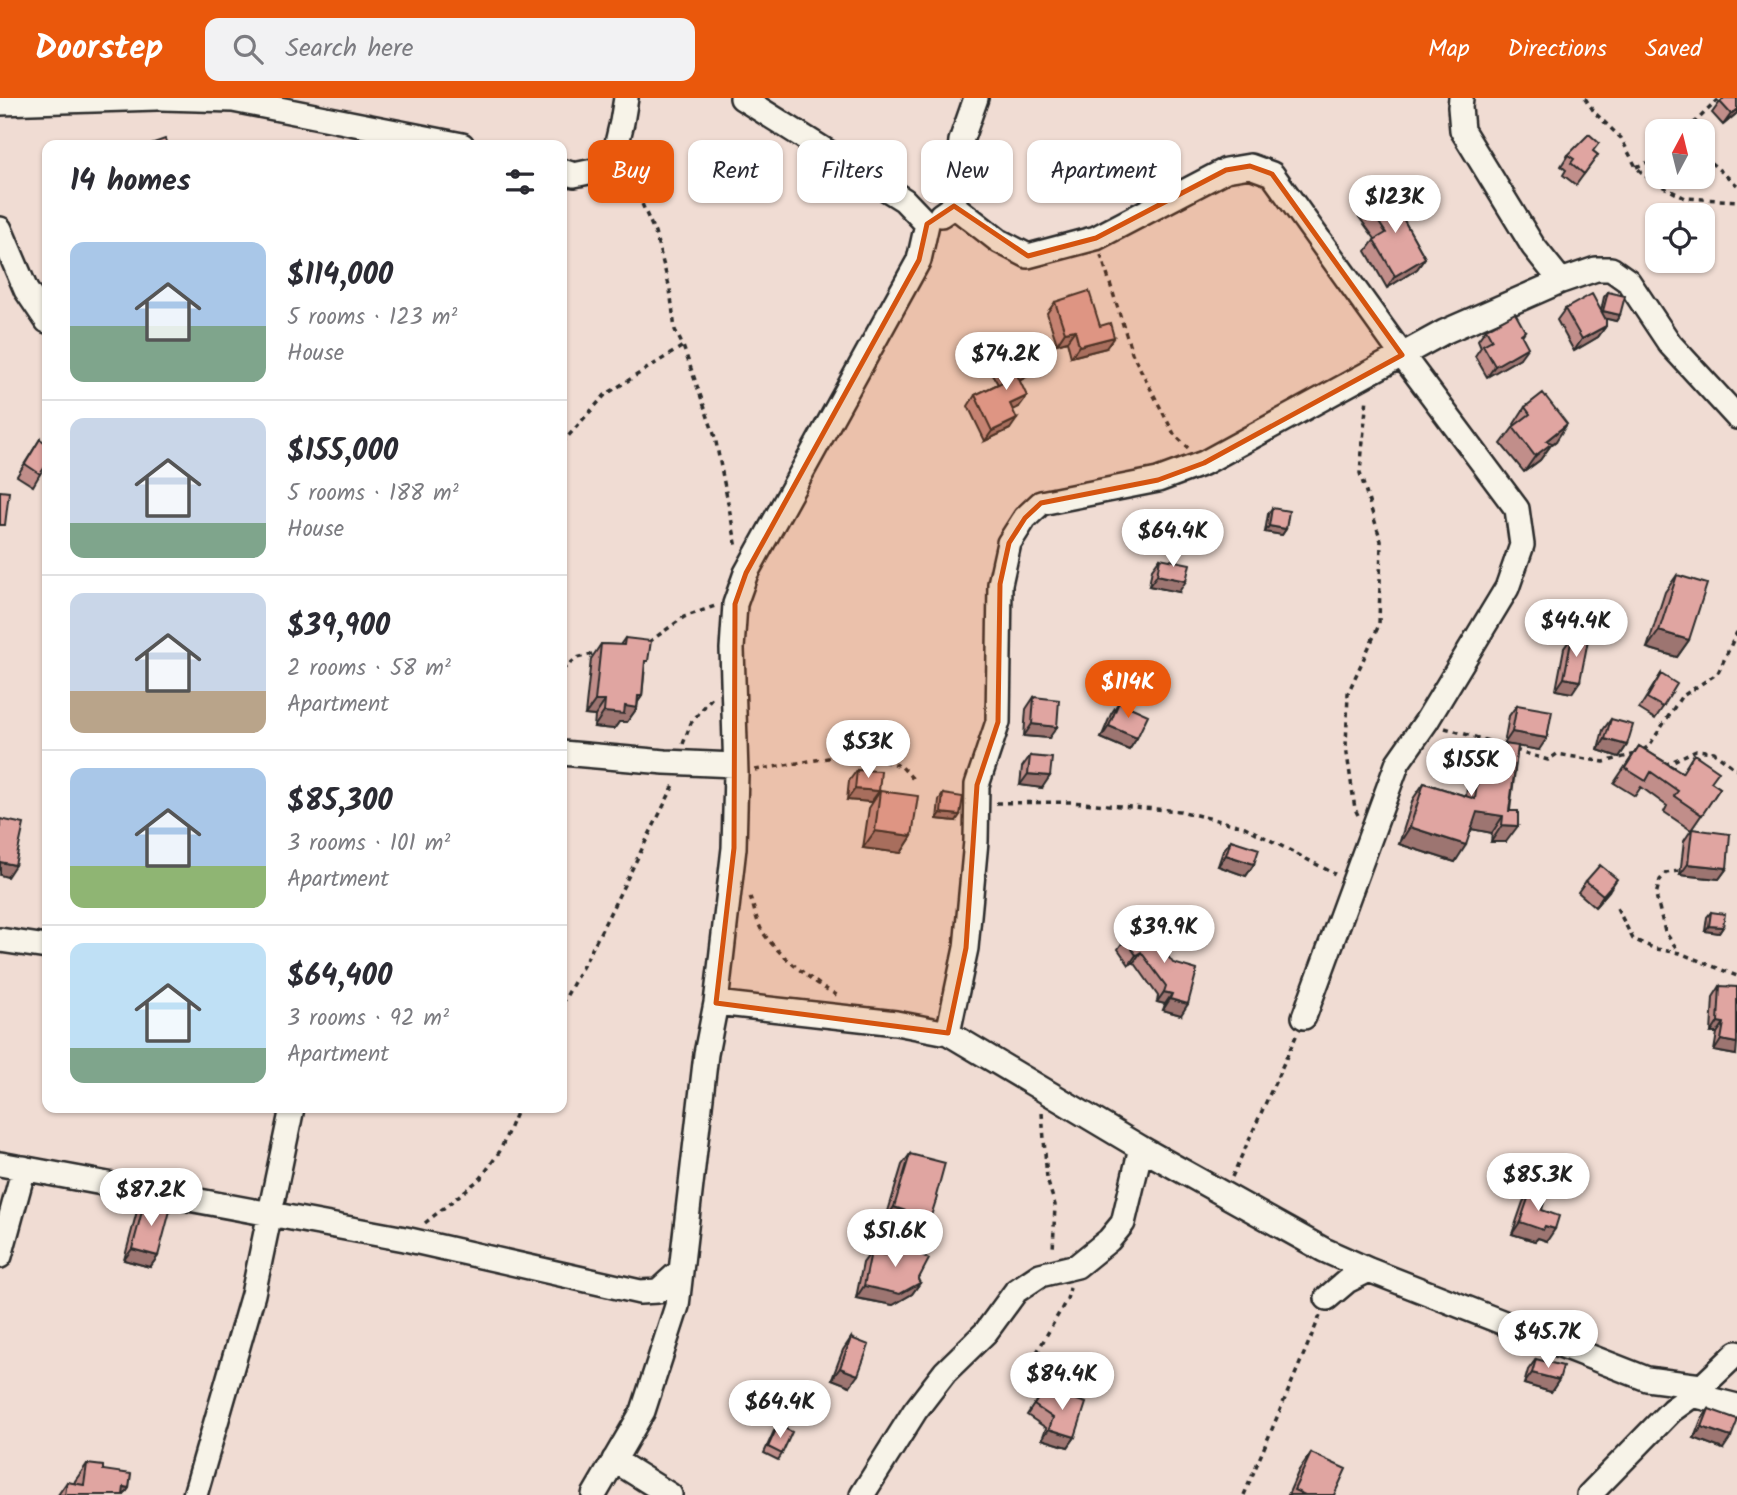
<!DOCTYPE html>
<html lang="en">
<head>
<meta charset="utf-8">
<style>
	:root { --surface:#fff; --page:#f2f2f3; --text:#2b2b33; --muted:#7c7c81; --line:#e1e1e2; --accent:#ea580c }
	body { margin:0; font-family:Kalam,sans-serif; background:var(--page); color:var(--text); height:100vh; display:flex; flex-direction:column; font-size:26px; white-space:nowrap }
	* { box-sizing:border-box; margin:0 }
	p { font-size:23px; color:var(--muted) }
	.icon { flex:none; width:38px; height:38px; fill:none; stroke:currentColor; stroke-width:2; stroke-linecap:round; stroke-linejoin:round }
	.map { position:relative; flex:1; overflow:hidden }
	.side { position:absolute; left:42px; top:42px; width:525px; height:973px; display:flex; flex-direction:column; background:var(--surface); border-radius:14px; box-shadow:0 2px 5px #0004 }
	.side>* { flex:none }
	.top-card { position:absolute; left:588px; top:42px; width:665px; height:63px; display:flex; gap:14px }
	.needle { width:46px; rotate:7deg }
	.buttons { position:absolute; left:1645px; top:21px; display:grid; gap:14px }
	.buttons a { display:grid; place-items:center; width:70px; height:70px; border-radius:14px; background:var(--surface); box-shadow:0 2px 5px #0004; font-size:35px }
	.price { position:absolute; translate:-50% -60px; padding:0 16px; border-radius:24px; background:#fff; color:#222; font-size:23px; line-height:46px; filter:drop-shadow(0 2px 4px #0008) }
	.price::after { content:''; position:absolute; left:50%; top:42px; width:21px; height:16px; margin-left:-10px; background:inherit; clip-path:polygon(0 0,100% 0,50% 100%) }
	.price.selected { background:var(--accent); color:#fff }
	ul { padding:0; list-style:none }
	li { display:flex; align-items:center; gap:21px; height:175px; padding:0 28px }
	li+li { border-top:2px solid var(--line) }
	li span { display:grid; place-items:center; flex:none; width:196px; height:140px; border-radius:14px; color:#555 }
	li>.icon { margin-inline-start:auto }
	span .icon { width:84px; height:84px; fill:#fffc; stroke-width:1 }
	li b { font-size:30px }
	h2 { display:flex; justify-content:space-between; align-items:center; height:84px; padding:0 28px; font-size:30px }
	.chip { padding:0 24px; border-radius:14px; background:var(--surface); box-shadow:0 2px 5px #0004; font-size:24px; line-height:63px }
	.chip.selected { background:var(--accent); color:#fff }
	header { display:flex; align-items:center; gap:42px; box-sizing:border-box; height:98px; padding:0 35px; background:var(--accent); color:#fff }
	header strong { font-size:33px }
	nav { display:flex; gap:38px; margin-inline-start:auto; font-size:24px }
	.search { width:490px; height:63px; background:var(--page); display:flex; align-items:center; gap:18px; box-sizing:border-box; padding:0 24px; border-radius:14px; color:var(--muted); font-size:26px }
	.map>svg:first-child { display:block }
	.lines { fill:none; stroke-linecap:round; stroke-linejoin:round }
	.minor-casing { stroke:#2b2b2b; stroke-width:28 }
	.path { stroke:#2b2b2b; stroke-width:3.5; stroke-dasharray:5 5; stroke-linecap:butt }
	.minor { stroke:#f7f3e8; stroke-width:23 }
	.wall { fill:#c18e8a; stroke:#2b2b2b; stroke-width:2 }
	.shaded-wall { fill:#9d7471; stroke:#2b2b2b; stroke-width:2 }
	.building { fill:#e0a5a1; stroke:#2b2b2b; stroke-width:2 }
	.marked { fill:#d5540f; fill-opacity:0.2; stroke:#d5540f; stroke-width:5; stroke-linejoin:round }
</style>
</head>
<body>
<header>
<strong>Doorstep</strong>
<div class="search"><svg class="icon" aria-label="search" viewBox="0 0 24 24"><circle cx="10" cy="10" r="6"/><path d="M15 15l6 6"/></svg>Search here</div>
<nav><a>Map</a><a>Directions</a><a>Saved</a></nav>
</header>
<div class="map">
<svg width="1737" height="1397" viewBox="0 0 1737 1397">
	<rect width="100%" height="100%" fill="#f0dcd3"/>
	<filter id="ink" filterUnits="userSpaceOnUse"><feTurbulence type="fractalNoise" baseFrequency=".0143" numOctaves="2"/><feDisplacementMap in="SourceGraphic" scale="14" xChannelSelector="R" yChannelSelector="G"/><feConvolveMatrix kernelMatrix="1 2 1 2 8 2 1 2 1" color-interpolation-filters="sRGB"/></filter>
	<g filter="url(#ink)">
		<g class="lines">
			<defs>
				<path id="minor" d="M162,0L233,2L462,47
					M1461,0L1460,9L1462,32L1533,148L1561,183
					M0,5L157,0
					M562,73L574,77L603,71L614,58L622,24L626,0
					M954,108L999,143L1028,158L1096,140L1226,72L1250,68L1272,76L1402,257L1517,411L1522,447L1507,490L1426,624L1398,664L1304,919
					M941,117L954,108L961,43L976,0
					M0,131L26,192L47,223
					M562,655L665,664L735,667
					M0,842L47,849
					M716,905L896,925L948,935L1141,1050L1324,1152L1369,1172L1647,1281L1701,1288
					M948,935L966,850L976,743L977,687L998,624L1000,486L1009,445L1025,420L1041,405L1158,382L1204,365L1444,234L1561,183L1596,171H1611L1628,183L1670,246L1737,319
					M0,1066L405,1141L640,1194L658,1193L680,1173
					M0,1158L24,1070
					M1327,1200L1347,1183L1369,1172
					M1693,1297L1737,1308
					M614,1362L670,1397
					M195,1397L253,1196L292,1010
					M594,1397L643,1313L677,1208L706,956L716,905L734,750L736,675L732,551L735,506L746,475L919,162L927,126L904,102L742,0
					M862,1397L915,1313L945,1274L986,1234L1016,1193L1040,1177L1077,1168L1109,1142L1123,1125L1141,1050
					M1589,1397L1672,1312L1693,1297L1737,1255"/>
			</defs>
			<use href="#minor" class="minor-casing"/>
			<path class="path" d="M1585,0L1595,15L1621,40L1636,69L1650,82L1685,100L1737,103
				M1686,33L1720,0
				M636,57L638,97L655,135L670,191L675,232L683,248L715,339L737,450
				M1703,58L1737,87
				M1636,69L1657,61
				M1101,157L1132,255L1174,336L1188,350
				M562,345L605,297L683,248
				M649,544L684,519L715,508
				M562,572L577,560L600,554
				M1445,630L1495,645
				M683,646L691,625L714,597
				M1515,652L1548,662L1557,656L1604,664L1636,656
				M1643,652L1649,648L1681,599L1718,575L1737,534
				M1665,667L1696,652L1714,654L1737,672
				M755,672L828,660L868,659L901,668L913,681
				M996,705L1071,704L1180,713L1245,729L1335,776
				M1358,717L1355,711L1346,649L1348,595L1379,527L1381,443L1360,375L1367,299
				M1679,773L1666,775L1660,782L1656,797L1665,834L1680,855
				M750,799C754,809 756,821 761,831C772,852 816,887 837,897
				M1617,810L1633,841L1656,851L1680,855L1737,878
				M562,906L590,855L675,685
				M1042,1015L1047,1081L1055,1107L1053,1153
				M1232,1079L1297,936
				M425,1125L481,1080L500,1053L518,1010
				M1029,1294L1036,1256L1067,1201L1070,1190
				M1244,1397L1320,1218"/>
			<use href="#minor" class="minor"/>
		</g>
		<path class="wall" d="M1720,4L1737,15L1723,27L1712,15Z
			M1593,53L1598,57L1576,87L1563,77L1566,72L1561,68L1568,57Z
			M990,57L997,78L993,84L978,75Z
			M1063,61L1071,99L1048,89L1055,72Z
			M1367,107L1402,119L1425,160L1417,171L1387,190L1366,153L1375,141L1359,119Z
			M1608,194L1620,217L1616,223L1605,220L1606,228L1598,239L1574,253L1557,222L1565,211L1601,213L1604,199Z
			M1055,204L1106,250L1071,259L1067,243L1057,246L1047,215Z
			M1486,231L1525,233L1522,238L1520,260L1487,279L1475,258L1481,249L1478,242Z
			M1000,266H1037L1030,277L1019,282V309L1013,312L1010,331L985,343L968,308L975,297L998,286L992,276Z
			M1525,309L1556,343L1551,347L1540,362L1524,374L1501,346L1515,327L1514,326Z
			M40,341V376L33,388L17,378Z
			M1272,410L1286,431L1282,437L1265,434L1268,416Z
			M1160,460L1179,494L1149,488L1152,471Z
			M1677,477L1689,542L1677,559L1647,550L1665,494Z
			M1572,539V595L1556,592L1564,550Z
			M625,540L645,569L642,598L638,604L637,610L627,624H619L614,631L594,629L595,618L585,617L591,561L601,546L620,547Z
			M1661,576L1663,609L1655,621L1639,611Z
			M1034,599L1049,640L1024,638L1026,611Z
			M1119,604L1137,640L1129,652L1101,640L1111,616Z
			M1517,607L1539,652L1518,648L1506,744H1491L1492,735L1472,731L1455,764L1399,746L1413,701L1424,685L1466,698L1471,660L1483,643L1504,646L1509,618Z
			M1611,621L1627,647L1619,659L1598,652L1603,632Z
			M1639,648L1682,674L1711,684L1720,690L1691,732L1664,714L1667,708L1641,689L1635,698L1614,685Z
			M1030,658L1042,690L1020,687L1022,669Z
			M857,672L879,693L871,704L847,702L849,683Z
			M880,693L912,738L901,755L863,750L869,710Z
			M943,696L956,723L937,721L939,702Z
			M1692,731L1727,770L1719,781L1680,777L1684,743Z
			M1231,742L1254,766L1246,778L1218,768L1223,753Z
			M1586,783L1609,793L1595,809L1578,794Z
			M1711,814L1723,829L1719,835L1705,833L1707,819Z
			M1145,827L1181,917L1163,912L1165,906L1157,904L1158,898L1134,864L1129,867L1118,851L1125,841Z
			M1720,888L1736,957L1714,953L1717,935H1711L1713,899Z
			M910,1056L922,1132L886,1120L902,1067Z
			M1531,1092L1542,1112L1547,1143L1538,1140L1535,1143L1512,1136L1523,1104Z
			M145,1102L158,1158L150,1169L124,1162L137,1113Z
			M893,1141L920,1185L912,1196L893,1207L856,1200L863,1165L871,1154L883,1156Z
			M851,1240L850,1288L832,1281L843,1252Z
			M1536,1261L1559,1282L1551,1294L1524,1286L1528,1272Z
			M1044,1291L1075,1339L1068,1349L1042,1341L1046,1330L1027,1317Z
			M1709,1311L1723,1351L1694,1340L1701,1322Z
			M778,1327L782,1356L778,1362L764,1355L774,1333Z
			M1311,1355L1334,1397H1288L1299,1372Z
			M87,1366L103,1372L129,1390L124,1397H58L67,1384L74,1386L75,1383Z"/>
		<path class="shaded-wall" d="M1737,11V15L1723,27L1731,16Z
			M1056,78L1079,88L1071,99L1048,89Z
			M1425,160L1417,171L1387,190L1395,178Z
			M1603,213L1620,217L1616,223L1599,219Z
			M1606,228L1598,239L1574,253L1582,241Z
			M1075,232L1067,243L1057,246L1065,234Z
			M1114,239L1106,250L1071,259L1079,248Z
			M1528,249L1520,260L1487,279L1495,268Z
			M1037,266L1030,277L1010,288L1017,277Z
			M1027,298L1019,309L1003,316L1010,306Z
			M1017,321L1010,331L985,343L992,333Z
			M1567,326L1556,343L1551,347L1540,362L1524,374L1546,343Z
			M1269,428L1286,431L1282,437L1265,434Z
			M1157,477L1186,483L1179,494L1149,488Z
			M1659,533L1689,542L1677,559L1647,550Z
			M1564,580L1580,583L1572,595L1556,592Z
			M638,598H642L634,609L637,610L627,624H619L614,631L594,629L604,614L625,608Z
			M595,603H605L595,618L585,617Z
			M1032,626L1057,629L1049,640L1024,638Z
			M1109,628L1137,640L1129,652L1101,640Z
			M1512,634L1547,640L1539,652L1504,646Z
			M1605,641L1627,647L1619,659L1598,652Z
			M1028,676L1050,678L1042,690L1020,687Z
			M855,691L879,693L871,704L847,702Z
			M1477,714L1503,718L1492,735L1466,730Z
			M941,715L960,717L956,723L937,721Z
			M1502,727L1518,728L1506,744H1491Z
			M1410,729L1466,747L1455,764L1399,746Z
			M875,733L912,738L901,755L863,750Z
			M1226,757L1254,766L1246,778L1218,768Z
			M0,764L15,767L7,779L0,777Z
			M1688,766L1727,770L1719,781L1680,777Z
			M1617,781L1609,793L1595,809L1603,797Z
			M1709,828L1723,829L1719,835L1705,833Z
			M1141,854L1134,864L1129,867L1136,857Z
			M1164,894L1172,896L1165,906L1157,904Z
			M1170,901L1188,906L1181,917L1163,912Z
			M1718,924L1724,925L1717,935H1711Z
			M1721,942L1737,945L1736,957L1714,953Z
			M894,1109L930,1121L922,1132L886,1120Z
			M1520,1124L1545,1128L1555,1131L1547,1143L1538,1140L1535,1143L1512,1136Z
			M132,1151L158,1158L150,1169L124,1162Z
			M920,1185L912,1196L893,1207L856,1200L864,1188Z
			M840,1270L858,1277L850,1288L832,1281Z
			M1532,1275L1559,1282L1551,1294L1524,1286Z
			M1702,1329L1731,1339L1723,1351L1694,1340Z
			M1049,1331L1075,1339L1068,1349L1042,1341Z
			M124,1389L129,1390L124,1397H119Z"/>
		<path class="building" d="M1724,0H1737V11L1731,16L1720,4Z
			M1589,36L1599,45L1593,53L1598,57L1584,76L1571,65L1574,61L1568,57Z
			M165,41L167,47H148Z
			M990,57L1004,66L997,78L982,69Z
			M1063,61L1086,71L1079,88L1056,78Z
			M1390,92L1405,114L1401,117L1425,160L1395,178L1374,142L1386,135L1367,107Z
			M1089,193L1100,228L1110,225L1114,239L1079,248L1075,232L1065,234L1055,204Z
			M1608,194L1625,198L1620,217L1603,213Z
			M1592,196L1606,222V228L1582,241L1565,211Z
			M1515,215L1525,233L1521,236L1528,249L1495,268L1483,247L1492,242L1486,231Z
			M1028,250L1037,266L1017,277L1027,298L1010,306L1017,321L992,333L975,297L1009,281L1000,266Z
			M1543,295L1567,326L1546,343L1552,345L1535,358L1513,329L1530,316L1525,309Z
			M40,341L47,346V366L40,376L25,366Z
			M0,393L9,394L5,427H0Z
			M1272,410L1289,413L1286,431L1269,428Z
			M1160,460L1190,466L1186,483L1157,477Z
			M1677,477L1707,486L1689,542L1659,533Z
			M1572,539L1588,542L1580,583L1564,580Z
			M625,540L651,543L648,563H645L642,598H638L637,610L625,608L624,616L604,614L605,603H595L601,546L624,547Z
			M1661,576L1677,586L1663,609L1647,600Z
			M1034,599L1059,602L1057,629L1032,626Z
			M1119,604L1148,617L1137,640L1109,628Z
			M1517,607L1552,613L1547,640L1512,634Z
			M1611,621L1633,627L1627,647L1605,641Z
			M1483,643L1518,648L1509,713H1518V728L1502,727L1503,718L1477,714L1466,747L1410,729L1424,685L1475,701Z
			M1639,648L1682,675L1694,656L1719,673L1711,684L1720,690L1702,717L1674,698L1678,693L1651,674L1646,683L1625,670Z
			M1030,658L1052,660L1050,678L1028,676Z
			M857,672L881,673L879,693L855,691Z
			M880,693L918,698L912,738L875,733Z
			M943,696L963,699L960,717L941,715Z
			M0,721L24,726L15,767L0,764Z
			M1692,731L1730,736L1727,770L1688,766Z
			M1231,742L1259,751L1254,766L1226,757Z
			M1600,767L1617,781L1603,797L1586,783Z
			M1711,814L1725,816L1723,829L1709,828Z
			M1145,827L1173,865L1197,872L1188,906L1170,901L1172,896L1164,894L1166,888L1141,854L1136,857L1125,841Z
			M1720,888L1737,889V945L1721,942L1724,925L1718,924Z
			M910,1056L945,1065L936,1098L937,1099L930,1121L894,1109Z
			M1531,1092L1546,1097L1542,1112L1559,1118L1555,1131L1545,1128L1543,1132L1520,1124Z
			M145,1102L171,1109L158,1158L132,1151Z
			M893,1141L929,1161L918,1182L920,1185L900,1196L864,1188L871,1154L885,1157Z
			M851,1240L869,1247L858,1277L840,1270Z
			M1536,1261L1563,1268L1559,1282L1532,1275Z
			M1044,1291L1086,1305L1075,1339L1049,1331L1053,1320L1034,1307Z
			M1709,1311L1737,1321V1324L1731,1339L1702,1329Z
			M778,1327L792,1334L782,1356L768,1349Z
			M1311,1355L1346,1371L1334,1397H1305L1294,1392Z
			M87,1366L103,1368V1372L131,1376L129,1390L124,1389L123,1397H65L67,1384L84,1387Z"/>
	</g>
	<path class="marked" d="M1250,68L1272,76L1402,257L1204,365L1158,382L1041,405L1025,420L1009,445L1000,486L998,624L977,687L966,850L948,935L716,905L734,750L735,506L746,475L919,162L927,126L954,108L1028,158L1096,140L1226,72Z"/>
</svg>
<div class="buttons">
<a><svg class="needle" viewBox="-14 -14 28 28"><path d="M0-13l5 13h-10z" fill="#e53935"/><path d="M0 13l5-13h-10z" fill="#7c7c81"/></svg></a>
<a><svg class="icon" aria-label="locate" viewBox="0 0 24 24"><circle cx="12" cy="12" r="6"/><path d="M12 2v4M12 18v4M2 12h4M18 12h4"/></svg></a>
</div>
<b class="price" style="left:1395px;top:137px">$123K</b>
<b class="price" style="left:1006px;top:294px">$74.2K</b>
<b class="price" style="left:1173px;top:471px">$64.4K</b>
<b class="price" style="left:1576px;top:561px">$44.4K</b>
<b class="price selected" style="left:1128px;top:622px">$114K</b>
<b class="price" style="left:868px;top:682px">$53K</b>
<b class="price" style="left:1471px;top:700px">$155K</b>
<b class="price" style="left:1164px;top:867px">$39.9K</b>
<b class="price" style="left:1538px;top:1115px">$85.3K</b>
<b class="price" style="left:151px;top:1130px">$87.2K</b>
<b class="price" style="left:895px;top:1171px">$51.6K</b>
<b class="price" style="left:1548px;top:1272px">$45.7K</b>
<b class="price" style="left:1062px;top:1314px">$84.4K</b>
<b class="price" style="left:780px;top:1342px">$64.4K</b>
<div class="top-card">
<a class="chip selected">Buy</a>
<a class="chip">Rent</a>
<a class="chip">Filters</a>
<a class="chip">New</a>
<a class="chip">Apartment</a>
</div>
<section class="side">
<h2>14 homes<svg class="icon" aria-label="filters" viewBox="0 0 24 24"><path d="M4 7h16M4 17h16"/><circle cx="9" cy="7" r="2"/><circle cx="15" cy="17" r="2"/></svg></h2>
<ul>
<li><span style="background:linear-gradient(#a9c7e8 60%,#7fa58c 0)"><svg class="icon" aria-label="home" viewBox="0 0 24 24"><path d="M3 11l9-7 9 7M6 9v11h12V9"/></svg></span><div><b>$114,000</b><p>5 rooms · 123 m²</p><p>House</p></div></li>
<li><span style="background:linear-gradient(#c9d6e8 75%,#7fa58c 0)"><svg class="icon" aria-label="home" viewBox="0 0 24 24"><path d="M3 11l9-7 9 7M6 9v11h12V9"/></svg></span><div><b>$155,000</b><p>5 rooms · 188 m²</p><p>House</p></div></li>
<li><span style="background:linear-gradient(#c9d6e8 70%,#b9a48a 0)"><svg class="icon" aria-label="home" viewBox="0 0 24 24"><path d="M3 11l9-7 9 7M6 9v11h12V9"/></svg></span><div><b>$39,900</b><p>2 rooms · 58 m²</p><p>Apartment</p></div></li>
<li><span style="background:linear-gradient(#a9c7e8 70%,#8fb573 0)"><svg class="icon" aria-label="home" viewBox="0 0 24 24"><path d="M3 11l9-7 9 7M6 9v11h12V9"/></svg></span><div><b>$85,300</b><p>3 rooms · 101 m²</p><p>Apartment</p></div></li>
<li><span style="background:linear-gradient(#bfe0f5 75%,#7fa58c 0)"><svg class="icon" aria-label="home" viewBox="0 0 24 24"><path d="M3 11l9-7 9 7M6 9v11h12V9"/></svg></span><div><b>$64,400</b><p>3 rooms · 92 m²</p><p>Apartment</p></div></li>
</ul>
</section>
</div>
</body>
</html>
